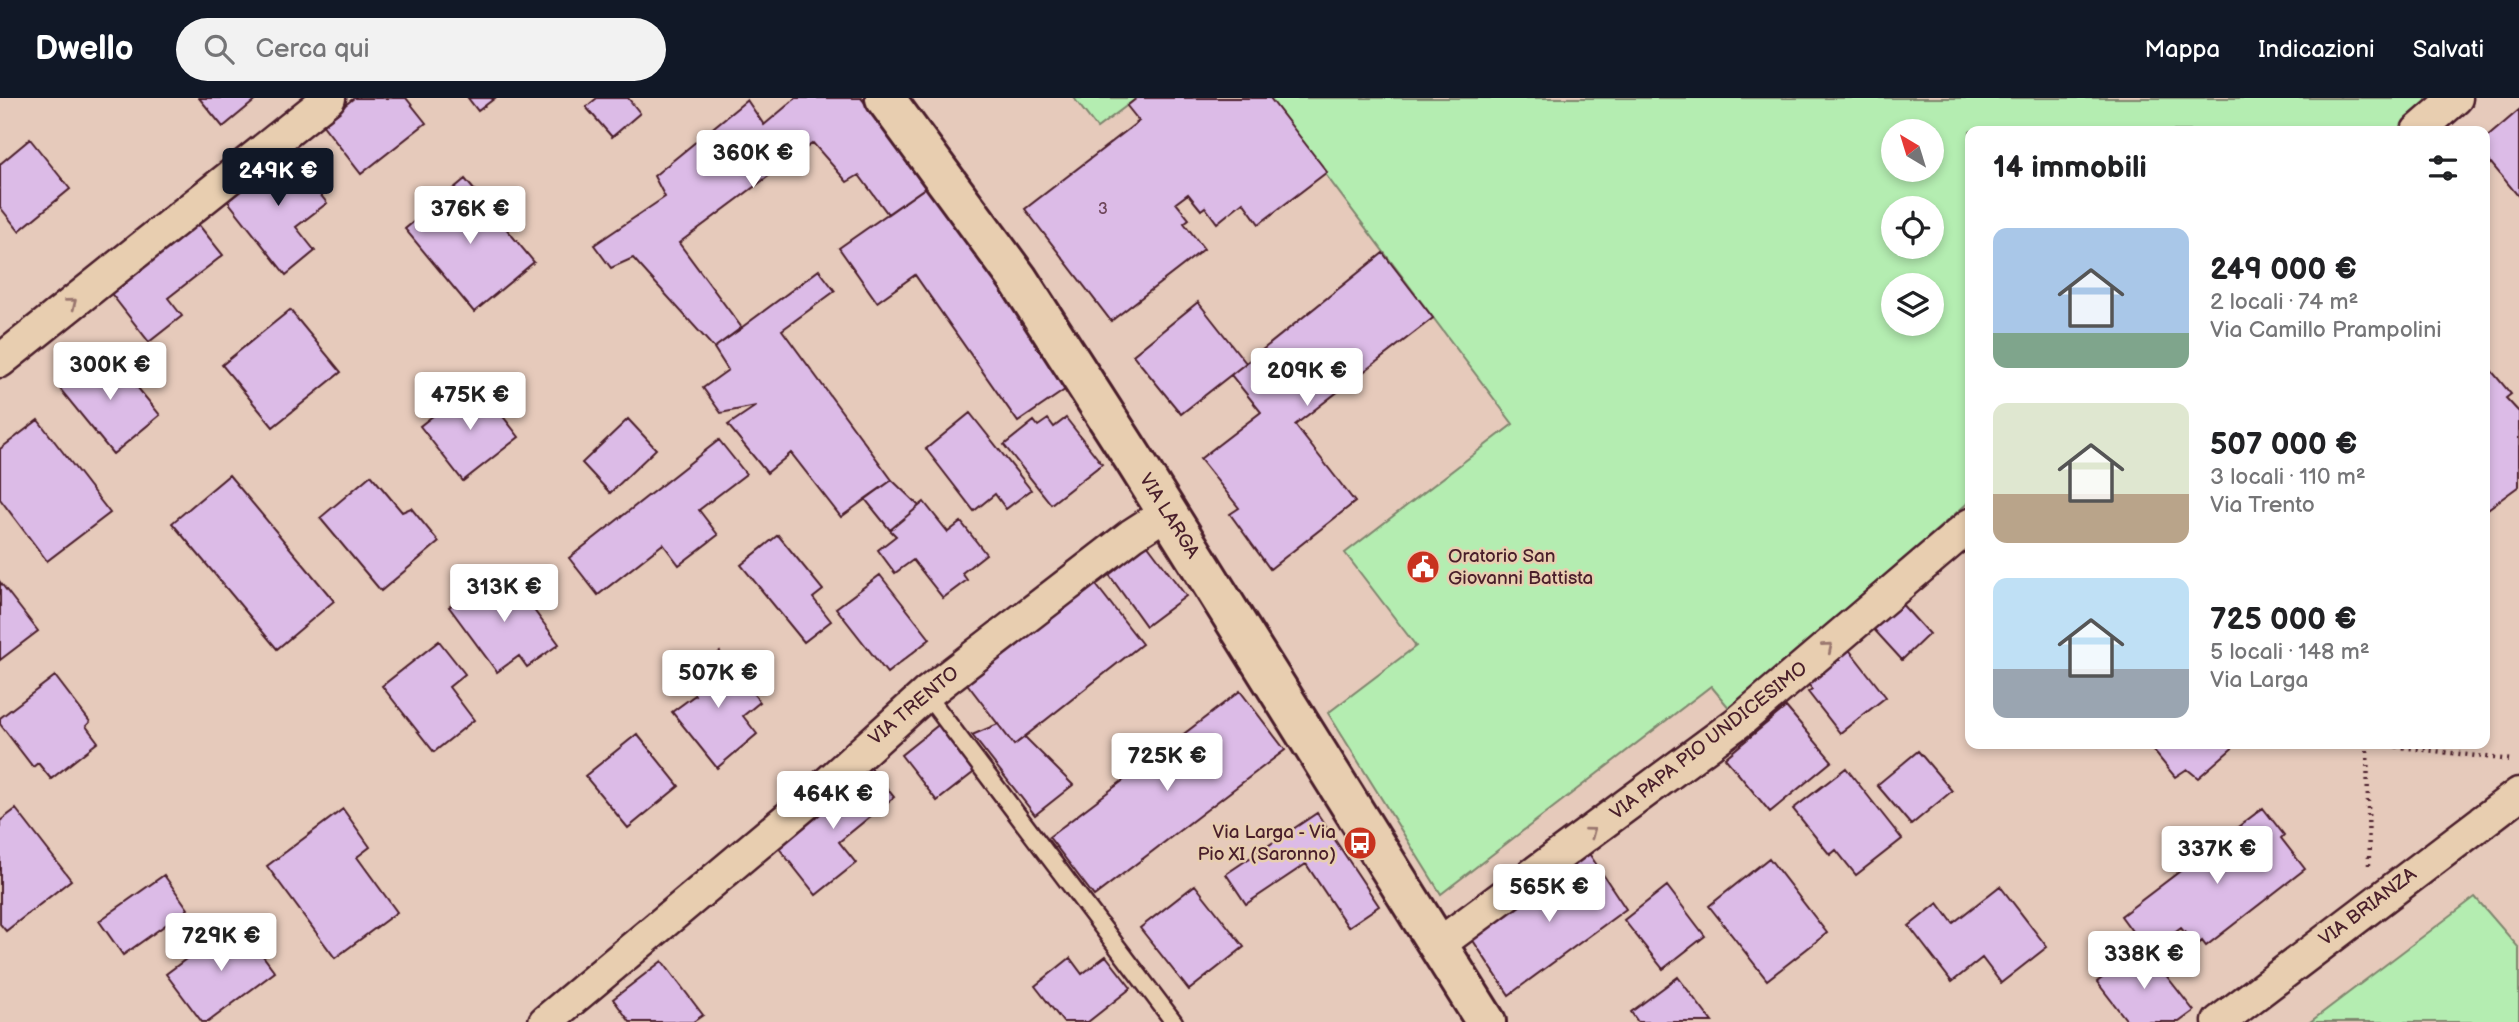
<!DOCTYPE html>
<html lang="it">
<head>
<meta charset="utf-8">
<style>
	:root { --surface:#fff; --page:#f2f2f2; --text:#202124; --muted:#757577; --accent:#111827 }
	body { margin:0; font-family:"Balsamiq Sans",sans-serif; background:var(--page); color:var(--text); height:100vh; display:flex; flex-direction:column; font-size:26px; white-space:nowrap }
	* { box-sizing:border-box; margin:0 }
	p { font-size:23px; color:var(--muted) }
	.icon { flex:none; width:38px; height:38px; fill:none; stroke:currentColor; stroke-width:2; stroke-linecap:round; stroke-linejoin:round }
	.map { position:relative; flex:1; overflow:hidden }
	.drawer { position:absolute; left:1965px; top:28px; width:525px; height:623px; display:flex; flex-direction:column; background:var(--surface); border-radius:14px; box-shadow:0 4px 10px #0003 }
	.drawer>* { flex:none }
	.needle { width:46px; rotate:322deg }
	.tools { position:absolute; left:1881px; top:21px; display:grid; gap:14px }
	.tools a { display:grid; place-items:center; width:63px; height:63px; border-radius:50%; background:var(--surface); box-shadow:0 4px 10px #0003; font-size:35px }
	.price { position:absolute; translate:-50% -60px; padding:0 16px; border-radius:7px; background:#fff; color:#222; font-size:23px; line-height:46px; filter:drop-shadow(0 2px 4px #0008) }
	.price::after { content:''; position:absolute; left:50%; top:42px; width:21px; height:16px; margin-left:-10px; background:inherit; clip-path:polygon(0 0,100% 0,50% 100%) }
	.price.current { background:var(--accent); color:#fff }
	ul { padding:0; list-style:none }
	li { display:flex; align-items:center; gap:21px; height:175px; padding:0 28px }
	li span { display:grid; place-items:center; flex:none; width:196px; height:140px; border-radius:14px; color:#555 }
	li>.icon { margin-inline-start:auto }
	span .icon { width:84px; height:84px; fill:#fffc; stroke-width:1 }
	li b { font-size:30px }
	h2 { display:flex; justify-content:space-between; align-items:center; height:84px; padding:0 28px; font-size:30px }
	header { display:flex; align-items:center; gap:42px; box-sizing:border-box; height:98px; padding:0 35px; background:var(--accent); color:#fff }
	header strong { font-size:33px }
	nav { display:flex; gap:38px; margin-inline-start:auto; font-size:24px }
	.search { width:490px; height:63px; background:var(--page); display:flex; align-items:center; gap:18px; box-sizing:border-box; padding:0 24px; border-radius:38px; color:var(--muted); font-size:26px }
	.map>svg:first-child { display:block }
	.green { fill:#b4edb1; stroke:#7f866e; stroke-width:2; fill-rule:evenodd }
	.building { fill:#dcbbe7; stroke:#4a1f2b; stroke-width:2 }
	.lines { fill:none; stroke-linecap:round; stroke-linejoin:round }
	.service-casing { stroke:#4a1f2b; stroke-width:21 }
	.minor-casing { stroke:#4a1f2b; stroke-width:37 }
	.tertiary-casing { stroke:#4a1f2b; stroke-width:44 }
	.path { stroke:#4a1f2b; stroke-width:4.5; stroke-dasharray:2 5; stroke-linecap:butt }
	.service { stroke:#e8ceb0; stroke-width:16 }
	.minor { stroke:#e8ceb0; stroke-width:32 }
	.tertiary { stroke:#e8ceb0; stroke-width:38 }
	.oneway { stroke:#99766e }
	.labels { text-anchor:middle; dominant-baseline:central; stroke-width:5; stroke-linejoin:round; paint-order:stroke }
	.number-label { font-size:16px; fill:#6e465a }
	.street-label { font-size:19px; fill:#4a1f2b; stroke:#e8ceb0 }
	.poi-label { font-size:19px; fill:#4a1f2b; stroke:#e8ceb0; text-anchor:start }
</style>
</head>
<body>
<header>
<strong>Dwello</strong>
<div class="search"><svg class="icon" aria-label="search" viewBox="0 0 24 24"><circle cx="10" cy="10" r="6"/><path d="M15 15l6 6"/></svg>Cerca qui</div>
<nav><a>Mappa</a><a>Indicazioni</a><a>Salvati</a></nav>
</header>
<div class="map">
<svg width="2519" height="924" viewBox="0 0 2519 924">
	<rect width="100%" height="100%" fill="#e6cabb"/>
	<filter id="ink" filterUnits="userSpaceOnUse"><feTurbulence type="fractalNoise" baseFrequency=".0143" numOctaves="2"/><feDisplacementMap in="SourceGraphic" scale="14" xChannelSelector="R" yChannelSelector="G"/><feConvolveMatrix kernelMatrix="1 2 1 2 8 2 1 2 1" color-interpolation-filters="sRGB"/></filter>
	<g filter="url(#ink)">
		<path class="green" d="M1074,0H1137L1097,30Z
			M1268,0H2436L2398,33H1970V403L1730,611L1711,588L1441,796L1328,615L1416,548L1345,455L1513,326ZM1894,33H1932V72H1894ZM1894,110H1932V149H1894ZM1894,187H1932V226H1894Z
			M2475,799L2519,850V924H2310Z"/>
		<path class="building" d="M199,0H258L223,29Z
			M354,0H406L426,25L361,76L322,26Z
			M468,0H495L478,13Z
			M597,0H628L640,15L612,39L586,9Z
			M796,0H861L932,85L888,116L859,77L847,84L813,45L679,145L742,230L714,250L633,160L611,170L594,147L665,99L654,78L747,2L764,27Z
			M1137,0H1270L1327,74L1259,126L1243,104L1217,125L1205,109L1201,112L1188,96L1176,105L1189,121L1184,125L1204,151L1111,223L1025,111L1139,23L1127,8Z
			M2519,12V99L2485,58V41Z
			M30,41L70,91L19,133L0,109V66Z
			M283,50L327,105L296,129L315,153L286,177L223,97Z
			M465,81L534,164L474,214L405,131Z
			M932,85L1072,287L1018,324L915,177L877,204L839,150Z
			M194,121L223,157L168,200L182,218L149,244L106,189Z
			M1383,155L1433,220L1295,327L1355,404L1270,471L1230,416L1239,410L1200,361L1261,314L1231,277Z
			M819,172L835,193L782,232L892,382L841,419L791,355L767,375L728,327L756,308L721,315L703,290L728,272L714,250Z
			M1198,204L1246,265L1181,316L1133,257Z
			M290,212L341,274L273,329L222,267Z
			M107,252L160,317L113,356L60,291Z
			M2485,265L2511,296L2506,300L2519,314V388L2485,413Z
			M476,284L519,339L463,383L420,328Z
			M970,315L1031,392L1006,411L995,396L974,413L926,351Z
			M1066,320L1102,366L1051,406L1004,347L1034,323L1038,328L1048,321L1054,329Z
			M628,321L656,351L610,395L582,365Z
			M38,322L110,415L47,463L0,401V351Z
			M719,342L746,376L699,412L718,437L679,467L663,446L598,497L569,460Z
			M229,377L334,503L277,551L172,425Z
			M371,377L402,414L411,410L439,444L381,493L320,420Z
			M892,382L919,408L890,432L865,401Z
			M924,404L948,434L961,424L986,456L962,475L967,482L943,500L913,462L895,475L878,452L896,438L890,432Z
			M778,437L823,492L813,500L831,523L804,544L741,467Z
			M1144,442L1186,498L1146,528L1105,471Z
			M508,477L559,546L527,569L519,558L497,574L449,509L480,485L489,491Z
			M880,477L930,541L887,575L836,510Z
			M1093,483L1142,546L1014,647L965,583Z
			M0,484L38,533L0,562Z
			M1898,502L1929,536L1902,562L1870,527Z
			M439,543L465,576L449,589L474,622L434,654L382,588Z
			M1847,549L1886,599L1840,635L1808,594L1812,591L1805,582Z
			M720,554L760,604L743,618L757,636L717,670L672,614L695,597L684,582Z
			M55,578L90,624L86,628L98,644L51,681L38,665L33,669L0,626V620Z
			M1240,593L1285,652L1094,798L1049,739Z
			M1786,609L1832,663L1770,714L1725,660Z
			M942,624L978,671L937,703L901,657Z
			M998,626L1014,647L1025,639L1073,687L1035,717L972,637Z
			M637,636L679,688L628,730L585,678Z
			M2148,646H2237L2198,680L2187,671L2175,679Z
			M1918,653L1952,693L1911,727L1877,687Z
			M869,668L894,699L839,744L856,765L816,797L774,744Z
			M1846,670L1902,741L1856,777L1836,752L1830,757L1793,711Z
			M2263,710L2284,737L2281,740L2305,771L2206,848L2202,843L2196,848L2181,830L2148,855L2121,818Z
			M16,711L71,782L6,833L0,826V723Z
			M343,711L370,749L357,759L397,814L335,860L267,768Z
			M1317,715L1379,808L1348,829L1306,766L1246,806L1226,776Z
			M1588,754L1626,811L1509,897L1472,841Z
			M1769,760L1827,835L1767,882L1709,808Z
			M164,777L188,811L123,857L99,823Z
			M1195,787L1244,849L1189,892L1140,830Z
			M1667,788L1705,838L1663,871L1624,822Z
			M2000,788L2047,849L2001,885L1982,860L1952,884L1909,828L1938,805L1953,825Z
			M237,823L275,874L208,924H202L166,876Z
			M2143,848L2194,913L2179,924H2128L2097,884Z
			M1106,858L1131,890L1088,924H1063L1035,888L1070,860L1082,876Z
			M662,863L703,917L693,924H630L613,901Z
			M1678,879L1712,924H1638L1631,914Z"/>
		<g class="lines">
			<defs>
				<path id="service" d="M926,596L1174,924"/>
				<path id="minor" d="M2418,33L2456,0
					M0,263L329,0
					M1438,847L1740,623L1970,427
					M545,924L805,706L926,596L1132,437L1166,415
					M2219,924L2519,696"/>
				<path id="tertiary" d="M885,0L1018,181L1135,363L1486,924"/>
			</defs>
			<use href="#service" class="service-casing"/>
			<use href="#minor" class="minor-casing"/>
			<use href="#tertiary" class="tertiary-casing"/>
			<path class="path" d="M2367,646L2369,767
				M2375,646L2511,662"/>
			<use href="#service" class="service"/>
			<use href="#minor" class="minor"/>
			<use href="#tertiary" class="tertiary"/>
		</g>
		<defs><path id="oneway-chevron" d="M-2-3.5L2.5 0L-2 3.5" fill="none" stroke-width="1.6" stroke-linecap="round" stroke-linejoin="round" transform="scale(1.75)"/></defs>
		<g class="oneway">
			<use href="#oneway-chevron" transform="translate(72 205) rotate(-39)"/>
			<use href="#oneway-chevron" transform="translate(1828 549) rotate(-40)"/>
			<use href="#oneway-chevron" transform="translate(1591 734) rotate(-37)"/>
		</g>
	</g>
	<defs>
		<symbol id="civic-disc" viewBox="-11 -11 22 22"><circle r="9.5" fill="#c8321e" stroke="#e8ceb0"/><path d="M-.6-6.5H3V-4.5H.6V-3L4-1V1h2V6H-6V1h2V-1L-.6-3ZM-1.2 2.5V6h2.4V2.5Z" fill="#fff"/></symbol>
		<symbol id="bus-disc" viewBox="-11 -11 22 22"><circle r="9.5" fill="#c8321e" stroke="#e8ceb0"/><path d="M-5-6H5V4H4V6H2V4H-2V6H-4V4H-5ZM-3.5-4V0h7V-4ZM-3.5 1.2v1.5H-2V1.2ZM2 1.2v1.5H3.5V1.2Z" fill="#fff"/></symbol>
	</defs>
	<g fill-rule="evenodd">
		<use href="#civic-disc" x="1404" y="450" width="38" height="38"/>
		<use href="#bus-disc" x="1341" y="726" width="38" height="38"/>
	</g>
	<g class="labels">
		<g class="number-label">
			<text x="1103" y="111">3</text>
		</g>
		<g class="street-label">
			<text transform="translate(1169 418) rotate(58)">VIA LARGA</text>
			<text transform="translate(914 608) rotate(-40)">VIA TRENTO</text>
			<text transform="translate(1709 643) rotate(-38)">VIA PAPA PIO UNDICESIMO</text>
			<text transform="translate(2368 809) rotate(-37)">VIA BRIANZA</text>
		</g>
		<g class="poi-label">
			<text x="1448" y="458">Oratorio San<tspan x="1448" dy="22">Giovanni Battista</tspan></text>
			<text x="1336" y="734" text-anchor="end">Via Larga - Via<tspan x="1336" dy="22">Pio XI (Saronno)</tspan></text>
		</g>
	</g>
</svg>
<div class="tools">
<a><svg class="needle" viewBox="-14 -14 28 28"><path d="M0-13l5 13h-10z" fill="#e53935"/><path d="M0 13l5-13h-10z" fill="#757577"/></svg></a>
<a><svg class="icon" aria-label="locate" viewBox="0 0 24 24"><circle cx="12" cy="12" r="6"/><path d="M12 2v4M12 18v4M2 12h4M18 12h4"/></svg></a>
<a><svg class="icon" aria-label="layers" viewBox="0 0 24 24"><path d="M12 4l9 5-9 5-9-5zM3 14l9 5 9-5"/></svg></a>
</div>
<b class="price" style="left:753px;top:92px">360K €</b>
<b class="price current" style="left:278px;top:110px">249K €</b>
<b class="price" style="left:470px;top:148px">376K €</b>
<b class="price" style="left:110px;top:304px">300K €</b>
<b class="price" style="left:1307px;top:310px">209K €</b>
<b class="price" style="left:470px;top:334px">475K €</b>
<b class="price" style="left:504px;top:526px">313K €</b>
<b class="price" style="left:718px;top:612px">507K €</b>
<b class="price" style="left:1167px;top:695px">725K €</b>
<b class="price" style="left:833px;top:733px">464K €</b>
<b class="price" style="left:2217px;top:788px">337K €</b>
<b class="price" style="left:1549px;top:826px">565K €</b>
<b class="price" style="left:221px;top:875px">729K €</b>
<b class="price" style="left:2144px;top:893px">338K €</b>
<section class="drawer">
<h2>14 immobili<svg class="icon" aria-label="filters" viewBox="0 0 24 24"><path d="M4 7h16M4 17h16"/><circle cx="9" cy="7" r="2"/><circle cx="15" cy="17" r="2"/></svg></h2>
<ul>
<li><span style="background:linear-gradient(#a9c7e8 75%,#7fa58c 0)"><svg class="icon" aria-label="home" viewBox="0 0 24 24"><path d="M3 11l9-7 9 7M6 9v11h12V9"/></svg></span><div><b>249 000 €</b><p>2 locali · 74 m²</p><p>Via Camillo Prampolini</p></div></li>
<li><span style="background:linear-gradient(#dfe7d0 65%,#b9a48a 0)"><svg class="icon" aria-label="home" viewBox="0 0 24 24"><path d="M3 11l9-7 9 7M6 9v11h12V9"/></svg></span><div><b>507 000 €</b><p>3 locali · 110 m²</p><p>Via Trento</p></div></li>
<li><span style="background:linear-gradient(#bfe0f5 65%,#9aa5b1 0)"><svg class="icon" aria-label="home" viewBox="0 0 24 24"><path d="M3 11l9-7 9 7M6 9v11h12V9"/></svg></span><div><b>725 000 €</b><p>5 locali · 148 m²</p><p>Via Larga</p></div></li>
</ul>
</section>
</div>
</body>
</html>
